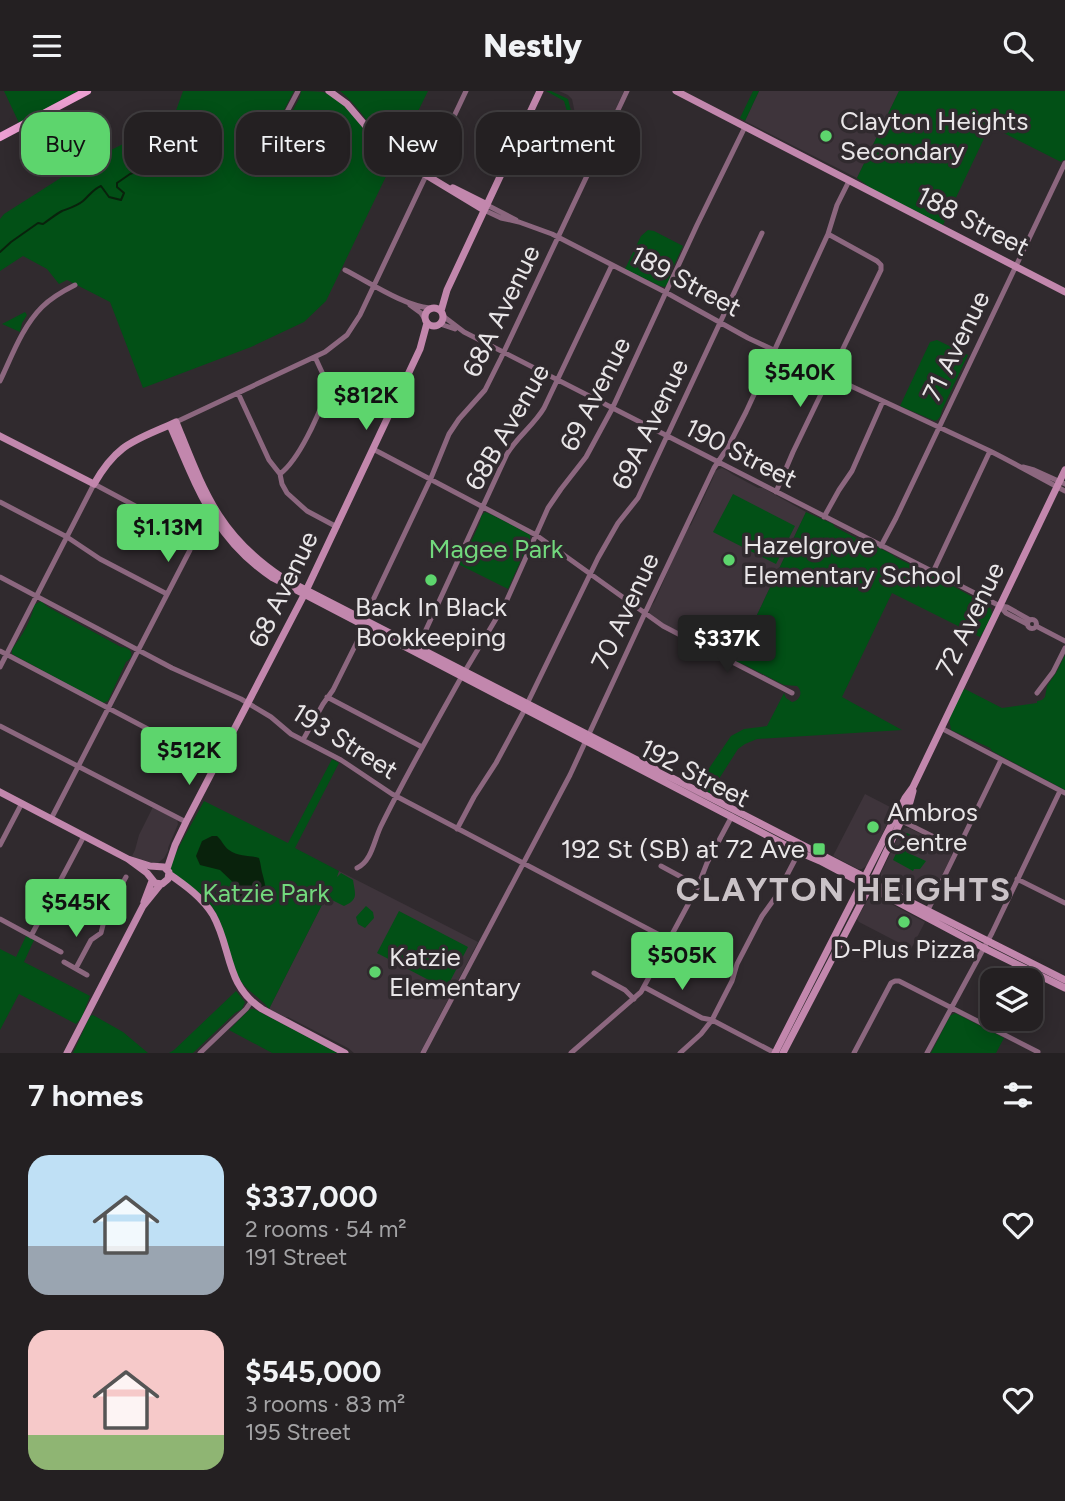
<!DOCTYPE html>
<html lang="en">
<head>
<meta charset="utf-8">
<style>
	:root { --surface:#242022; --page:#302d2f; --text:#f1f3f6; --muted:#a3a3a5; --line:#413e40; --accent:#5dd56d }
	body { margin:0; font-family:Figtree,sans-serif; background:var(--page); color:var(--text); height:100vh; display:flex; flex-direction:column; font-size:26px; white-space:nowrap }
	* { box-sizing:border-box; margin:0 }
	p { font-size:23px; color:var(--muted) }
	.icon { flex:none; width:38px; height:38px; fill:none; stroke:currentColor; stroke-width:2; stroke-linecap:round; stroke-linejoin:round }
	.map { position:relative; height:962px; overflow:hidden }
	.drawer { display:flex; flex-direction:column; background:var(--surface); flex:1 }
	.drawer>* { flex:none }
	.banner { position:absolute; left:21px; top:21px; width:700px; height:63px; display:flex; gap:14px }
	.fabs { position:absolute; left:980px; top:877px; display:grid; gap:14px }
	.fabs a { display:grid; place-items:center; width:63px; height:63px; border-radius:14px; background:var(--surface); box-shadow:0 4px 18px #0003,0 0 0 2px var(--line); font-size:35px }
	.price { position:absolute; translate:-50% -60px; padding:0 16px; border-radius:7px; background:var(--accent); color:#111; font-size:23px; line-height:46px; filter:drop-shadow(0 2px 4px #0008) }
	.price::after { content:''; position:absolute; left:50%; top:42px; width:21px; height:16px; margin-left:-10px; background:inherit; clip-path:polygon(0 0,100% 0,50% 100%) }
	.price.current { background:#222; color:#fff }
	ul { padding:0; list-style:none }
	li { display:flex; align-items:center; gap:21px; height:175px; padding:0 28px }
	li span { display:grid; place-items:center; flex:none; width:196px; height:140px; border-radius:21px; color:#555 }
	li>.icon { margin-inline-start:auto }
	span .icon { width:84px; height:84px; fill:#fffc; stroke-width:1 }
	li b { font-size:30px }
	h2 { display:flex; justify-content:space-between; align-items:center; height:84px; padding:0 28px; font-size:30px }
	.tag { padding:0 24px; border-radius:21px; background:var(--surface); box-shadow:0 4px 18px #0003,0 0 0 2px var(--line); font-size:24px; line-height:63px }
	.tag.current { background:var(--accent); color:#111 }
	header { display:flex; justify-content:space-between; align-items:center; height:91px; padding:0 28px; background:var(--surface); font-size:32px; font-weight:800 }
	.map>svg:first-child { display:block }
	.built { fill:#3e343b }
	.green { fill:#025016 }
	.water { fill:#09220c }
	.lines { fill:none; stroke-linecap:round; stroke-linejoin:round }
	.stream { stroke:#09220c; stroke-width:2 }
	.street { stroke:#8c677f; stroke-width:5 }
	.secondary { stroke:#c287ad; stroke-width:7 }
	.primary { stroke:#ec9fd2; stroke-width:8 }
	.poi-dot { fill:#5dd56d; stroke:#302a2e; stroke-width:2.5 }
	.labels { text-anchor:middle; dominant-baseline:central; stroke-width:7; stroke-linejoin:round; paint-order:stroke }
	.poi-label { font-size:26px; fill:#e9e6e8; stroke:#302a2e; text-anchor:start }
	.street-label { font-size:26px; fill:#e9e6e8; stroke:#302a2e }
	.park-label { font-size:26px; fill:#72d97d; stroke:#302a2e }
	.district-label { font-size:33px; font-weight:bold; letter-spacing:2px; fill:#cac3c7; stroke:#302a2e }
</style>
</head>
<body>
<header><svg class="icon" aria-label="menu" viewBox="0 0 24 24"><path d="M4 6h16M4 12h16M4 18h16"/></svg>Nestly<svg class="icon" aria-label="search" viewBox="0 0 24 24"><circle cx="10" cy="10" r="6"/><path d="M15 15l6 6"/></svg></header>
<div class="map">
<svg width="1065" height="962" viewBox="0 0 1065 962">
	<rect width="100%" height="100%" fill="#302a2e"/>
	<path class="built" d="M559,0H624L599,54L578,37L572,8L568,4Z
		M759,0H899L857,87L745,30Z
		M722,377L728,380L732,383L758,397H763L806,421L735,570L694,547L688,546L667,535L650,523L649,518L655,510L686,438L691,434L713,387L715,380Z
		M865,703L894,718L868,774L862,778H858L833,765Z
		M153,716L177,729L178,733L168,757V760L164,767L158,772H146L132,765L135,759L139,744Z
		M905,737H909L949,757L952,760L951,766L931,807L927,811H922L886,793L881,787V782L900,742Z
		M339,780L478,851L420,962H354L348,957L288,926H285L269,918Z
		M871,806H878L925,831L911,858L859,831L857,828L867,810Z"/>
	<path class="green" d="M4,0H78L19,32Z
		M183,0H294L257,71L263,75L300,6L301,0C308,0 316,0 323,1C355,13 366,51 393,69L392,73L326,210L304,231L251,256L143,297L110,211L67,189L59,193L47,178L23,165L0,180V128L4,123L81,74L173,28Z
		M340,0H428L399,59L395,62C374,45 363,18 340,0Z
		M546,0H551L568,8L576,40L597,57L596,60L565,44L571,34L564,10Z
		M753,0H759L745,30L740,27Z
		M899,0H1065V69H1063L1061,71L990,35L943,134L872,98L857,87Z
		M648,139L654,140L683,155L670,183L671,187L665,196L660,195L625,178L641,145Z
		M25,221L27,224L22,232L20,241L2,233Z
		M937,249L968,264L942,319C941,324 940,328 935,330L900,315L930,251Z
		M733,403L795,435L776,473L713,441Z
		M485,421C489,422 526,441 530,444V449L508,498L460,474C461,469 461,465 466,462L480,431L481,425Z
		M806,421L833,433L835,436L866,452H870L893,464L895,466L942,489L987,514L991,518L992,525L980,546L892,502L842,606L902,639L757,648L745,653L738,658L710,702L697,695L731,645L744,638L767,635L784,602L786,607L792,611C801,609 803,600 797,595L784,594L745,574L735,570Z
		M41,510L48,516L121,556C131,556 136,565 126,571L108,610L103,612L12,563V558C21,546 32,529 34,514Z
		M1065,564V699L992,660L990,657L951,639L949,628L963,597L1002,617L1037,612V610L1042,609L1045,606L1047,595L1056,582Z
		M332,668L339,672L295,757L339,780L337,786L341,782L353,789C355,803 359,808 344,815L326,806L269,918C260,906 247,901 239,887C225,862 227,830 206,808C198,799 171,788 171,777C170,769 199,720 204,710L288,752Z
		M907,742L915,746L906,761L926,770L920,778H914L913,780L893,769L905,743Z
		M366,815L373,821L374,827L365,837L358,833L356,826Z
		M399,820L468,856L446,898L377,862Z
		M26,845L34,849L24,871L90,905L82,926L76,933L19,903L0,939V858L16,866Z
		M236,900L245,911L242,918L235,922L193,962H169L174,959Z
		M250,918H254L338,962H272L229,939Z
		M955,922L1004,947L996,962H931L950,925Z
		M93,924L123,941L148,962H73L90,925Z"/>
	<path class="water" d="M212,745H217C222,749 224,756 229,759C238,766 250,764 259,767C261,773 261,779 263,785C266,796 268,805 256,810C250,813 247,813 240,809L239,797L220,779L200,774L196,765L202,750Z"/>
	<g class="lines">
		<path class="stream" d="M0,161L11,151L38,132L43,133C49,129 56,123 62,120C70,117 77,115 83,110C89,105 93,98 101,95L109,106L121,109L124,102L117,96V92L130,83L138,80L145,83L148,78"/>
		<path class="street" d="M260,72L298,0
			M487,114L516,129
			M484,119L501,127L519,131L552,143L667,202L748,247L990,360C1016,373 1040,387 1065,400
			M345,179C369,191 404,215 430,217
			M410,214L421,222L425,228
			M443,225L464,241L1000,515L1007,516L1030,529
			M440,233L455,238
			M0,290C12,265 22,236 42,216C51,207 63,200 75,194
			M238,302L269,369L280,383L282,393L287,402L307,420L337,436
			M176,331L325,261L347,244L360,224L466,0
			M373,358L536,444L663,535L792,602
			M1023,376L1034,379L1065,393
			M280,383C300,368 318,324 328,300L327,292L315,266
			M776,401L793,361L881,179V174L877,170L828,143
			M0,411L67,446L100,468L167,503
			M824,426L839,399L852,380L883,310
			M881,455L896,427L1065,72
			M933,481L990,360
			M0,486L172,577L241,608L271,626L291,643L341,669L392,703L669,849
			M1000,515L1006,522L1027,533
			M364,528L431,387L449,343L459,328L485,299L501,267L627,0
			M1027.5 533a4.5 4.5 0 1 1 9 0a4.5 4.5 0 1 1-9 0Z
			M1036,535L1065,550
			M418,556L507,363C517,346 534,334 544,317L612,174
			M0,560L216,674
			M0,576L94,393L188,443L192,448L190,459L51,728
			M465,580L506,511L548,417L561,398L586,366L612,318L697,134L745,36
			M1037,602L1053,581L1065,557
			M327,606L422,656
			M527,613L598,467L618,432L638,407L762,142
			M0,635L186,731
			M941,637L1065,702
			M303,649L323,613L333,599L365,535
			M902,730L958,758
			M457,738L474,706L496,672L525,618
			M0,754L22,712
			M661,775L698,795
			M357,777C372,770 374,749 381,735C406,684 434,635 462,585
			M1017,788L1065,812
			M928,819L1001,669
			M0,828L61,861
			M31,845L84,745
			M64,871L87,884
			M76,877L91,849L101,842L106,822L126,786
			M594,882L625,899L634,908
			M644,896L702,927L712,929L775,962
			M200,962L246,918L251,911
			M423,962L570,684L645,522L714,377L728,356L746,321L828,143L837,114L849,90
			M571,962L641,901L698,795L707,772L732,725
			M680,962L701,943L712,929L732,890L737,873L762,825L775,807L799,761
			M854,962L891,892L895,890H899L1038,961
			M927,962L992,842L1060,700"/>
		<path class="secondary" d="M329,0L347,13L388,61L484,119
			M676,0L1065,201
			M453,97L487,114
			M425 226a9 9 0 1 1 18 0a9 9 0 1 1-18 0Z
			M441,220L447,199L540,0
			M170,334C197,396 214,448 273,487L799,761L820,770L984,857L1065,897
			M0,345L94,393C118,351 135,350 176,331C204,400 218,444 283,487L859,783L879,795L1065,889
			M0,701L128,768L147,782L155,792L162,793L168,788L169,781L164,776L150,775L128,768
			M167,778L175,754L186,731L304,504L420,258L427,232
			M169,783C185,794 203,807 213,824C232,858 225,894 262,918L345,962
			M144,811L152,790
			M67,962L143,815L160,794
			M775,962L905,707L913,696L1065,379
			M783,962L869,797L910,711L913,700"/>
		<path class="primary" d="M0,46L87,0"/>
	</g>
	<g class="poi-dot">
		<circle cx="826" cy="45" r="7"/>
		<circle cx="729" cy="469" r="7"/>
		<circle cx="431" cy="489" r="7"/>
		<circle cx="873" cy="736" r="7"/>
		<rect x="812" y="751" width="14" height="14" rx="3.5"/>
		<circle cx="904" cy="831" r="7"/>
		<circle cx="375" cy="881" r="7"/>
	</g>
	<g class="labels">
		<g class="poi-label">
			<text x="840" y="30">Clayton Heights<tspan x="840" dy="30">Secondary</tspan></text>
			<text x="743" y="454">Hazelgrove<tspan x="743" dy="30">Elementary School</tspan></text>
			<text x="431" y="516" text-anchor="middle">Back In Black<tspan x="431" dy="30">Bookkeeping</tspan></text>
			<text x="887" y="721">Ambros<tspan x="887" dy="30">Centre</tspan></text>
			<text x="805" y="758" text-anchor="end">192 St (SB) at 72 Ave</text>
			<text x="904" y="858" text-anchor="middle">D-Plus Pizza</text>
			<text x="389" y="866">Katzie<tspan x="389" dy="30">Elementary</tspan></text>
		</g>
		<g class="street-label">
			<text transform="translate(973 130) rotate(27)">188 Street</text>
			<text transform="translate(686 190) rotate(28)">189 Street</text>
			<text transform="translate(501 220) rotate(-64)">68A Avenue</text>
			<text transform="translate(956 255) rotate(-64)">71 Avenue</text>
			<text transform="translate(595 303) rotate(-63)">69 Avenue</text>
			<text transform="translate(650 333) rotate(-64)">69A Avenue</text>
			<text transform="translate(507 336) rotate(-60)">68B Avenue</text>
			<text transform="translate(741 362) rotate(27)">190 Street</text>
			<text transform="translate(283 498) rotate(-64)">68 Avenue</text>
			<text transform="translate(625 520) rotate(-65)">70 Avenue</text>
			<text transform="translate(970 528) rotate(-64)">72 Avenue</text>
			<text transform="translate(345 650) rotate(32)">193 Street</text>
			<text transform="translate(695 682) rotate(27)">192 Street</text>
		</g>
		<g class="park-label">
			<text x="496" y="458">Magee Park</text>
			<text x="266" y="802">Katzie Park</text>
		</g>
		<g class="district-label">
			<text x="844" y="798">CLAYTON HEIGHTS</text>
		</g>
	</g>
</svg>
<div class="fabs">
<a><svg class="icon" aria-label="layers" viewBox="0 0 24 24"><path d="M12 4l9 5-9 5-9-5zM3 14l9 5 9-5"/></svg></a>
</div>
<b class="price" style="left:800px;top:318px">$540K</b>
<b class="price" style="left:366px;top:341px">$812K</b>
<b class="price" style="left:168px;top:473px">$1.13M</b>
<b class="price current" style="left:727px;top:584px">$337K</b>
<b class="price" style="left:189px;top:696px">$512K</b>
<b class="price" style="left:76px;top:848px">$545K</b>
<b class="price" style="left:682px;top:901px">$505K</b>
<div class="banner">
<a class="tag current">Buy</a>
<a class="tag">Rent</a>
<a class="tag">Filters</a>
<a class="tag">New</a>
<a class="tag">Apartment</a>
</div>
</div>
<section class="drawer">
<h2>7 homes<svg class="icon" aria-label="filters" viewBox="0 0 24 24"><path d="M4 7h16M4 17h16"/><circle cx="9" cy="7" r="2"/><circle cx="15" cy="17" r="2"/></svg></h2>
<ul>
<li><span style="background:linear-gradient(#bfe0f5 65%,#9aa5b1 0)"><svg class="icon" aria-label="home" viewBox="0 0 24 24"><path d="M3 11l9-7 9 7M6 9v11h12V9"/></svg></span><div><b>$337,000</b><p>2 rooms · 54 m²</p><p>191 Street</p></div><svg class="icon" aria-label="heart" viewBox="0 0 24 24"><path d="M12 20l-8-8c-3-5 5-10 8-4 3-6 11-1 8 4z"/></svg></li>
<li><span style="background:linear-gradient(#f6c9c9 75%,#8fb573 0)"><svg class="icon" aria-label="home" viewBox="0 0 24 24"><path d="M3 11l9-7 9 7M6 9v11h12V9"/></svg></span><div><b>$545,000</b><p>3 rooms · 83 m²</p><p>195 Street</p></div><svg class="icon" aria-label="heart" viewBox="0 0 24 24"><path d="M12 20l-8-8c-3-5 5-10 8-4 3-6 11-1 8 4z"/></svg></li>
</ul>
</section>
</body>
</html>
